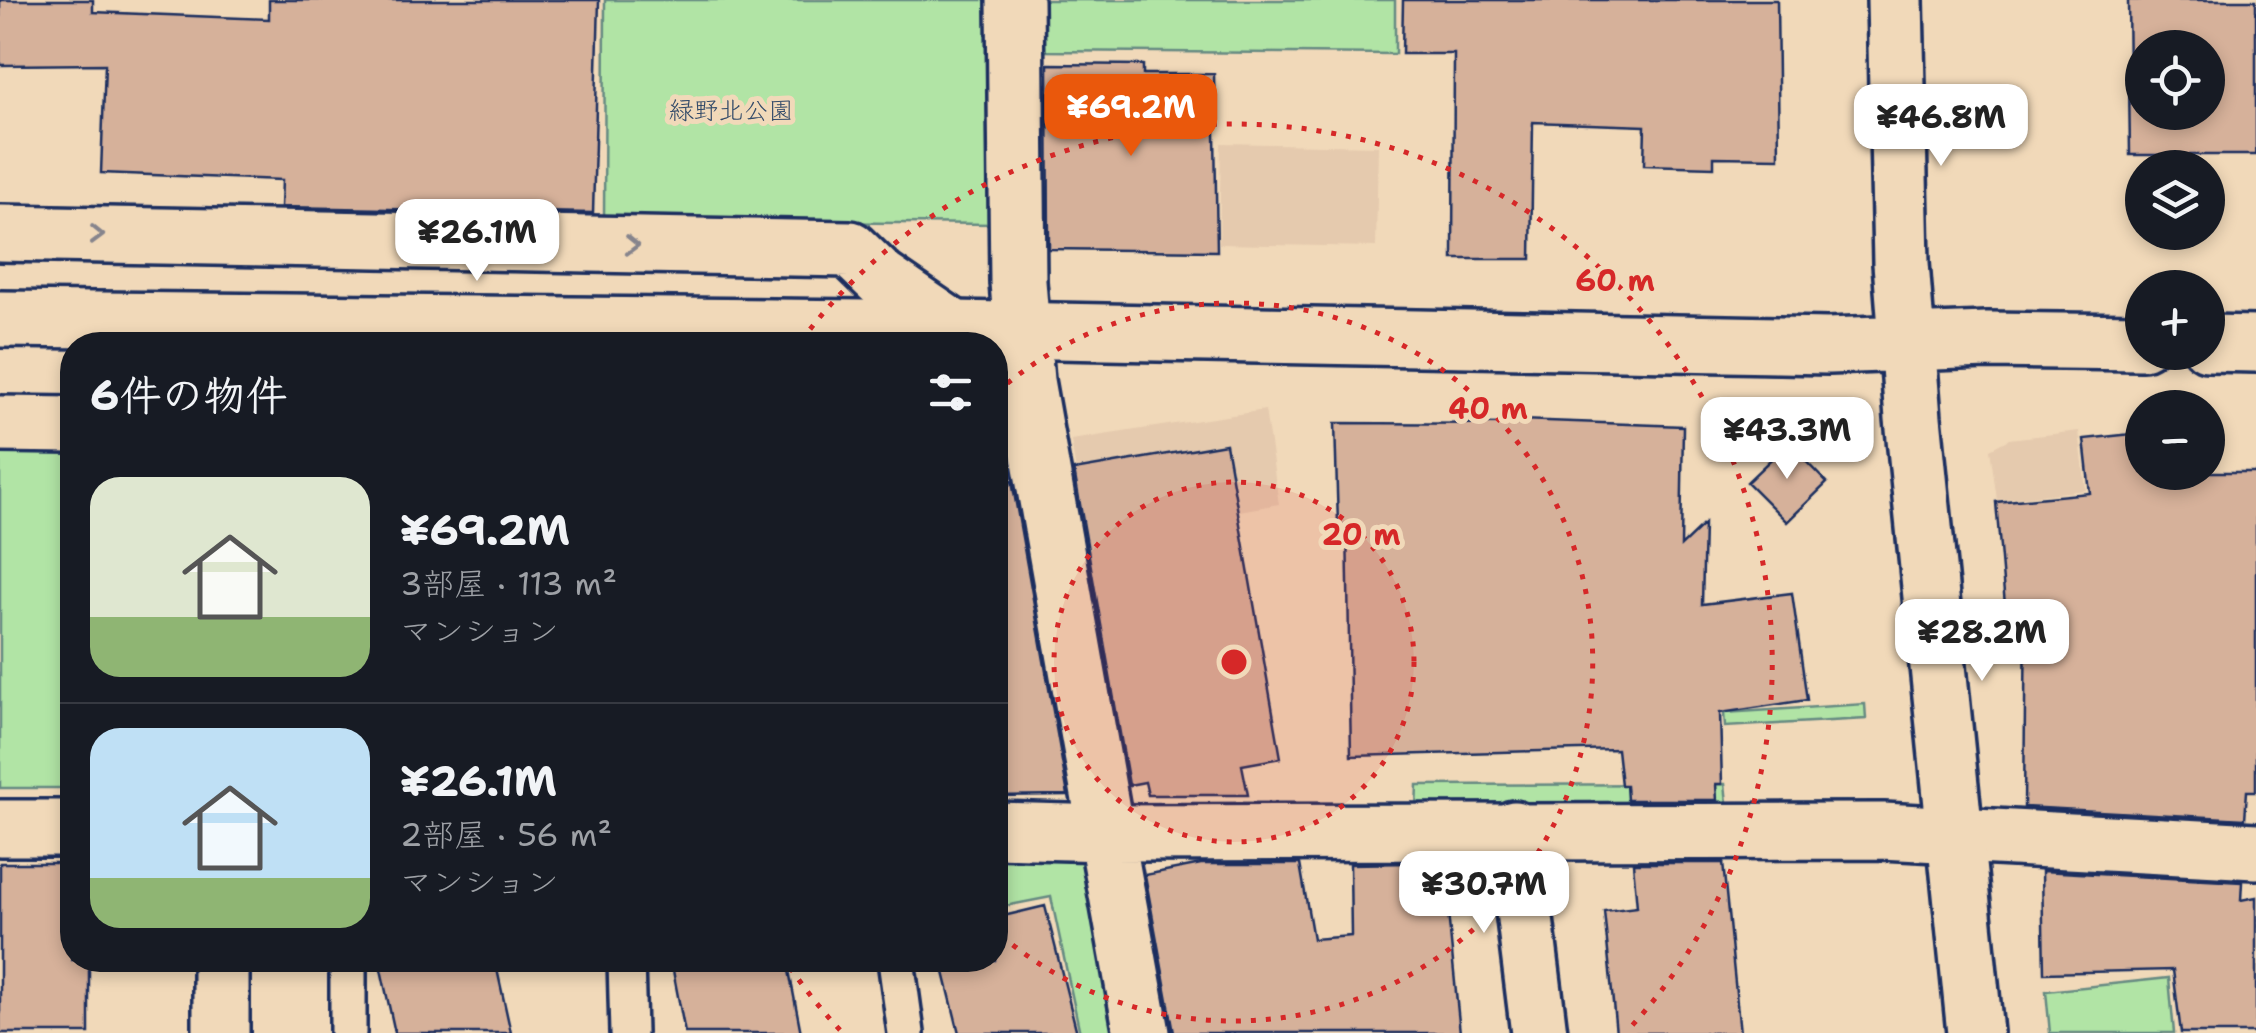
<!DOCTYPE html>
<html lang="ja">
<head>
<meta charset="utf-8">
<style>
	:root { --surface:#171b24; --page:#20242c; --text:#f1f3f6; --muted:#9ea1a6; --line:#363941; --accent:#ea580c }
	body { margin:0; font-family:"Shantell Sans","Klee One",sans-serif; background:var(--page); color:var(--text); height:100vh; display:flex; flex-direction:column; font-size:38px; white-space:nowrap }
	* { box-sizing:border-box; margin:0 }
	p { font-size:32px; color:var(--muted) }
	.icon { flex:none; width:55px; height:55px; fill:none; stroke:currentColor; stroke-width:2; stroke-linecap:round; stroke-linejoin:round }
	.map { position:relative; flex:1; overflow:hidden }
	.side { position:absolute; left:60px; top:332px; width:948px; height:640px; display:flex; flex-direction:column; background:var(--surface); border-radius:40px; box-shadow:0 5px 15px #0003 }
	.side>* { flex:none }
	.tools { position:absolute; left:2125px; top:30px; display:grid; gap:20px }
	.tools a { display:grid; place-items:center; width:100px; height:100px; border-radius:50%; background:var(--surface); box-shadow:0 5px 15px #0003; font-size:50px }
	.price { position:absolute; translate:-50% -85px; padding:0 22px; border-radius:20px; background:#fff; color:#222; font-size:32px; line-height:65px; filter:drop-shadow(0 2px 5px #0008) }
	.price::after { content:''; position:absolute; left:50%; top:60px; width:30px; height:22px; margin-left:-15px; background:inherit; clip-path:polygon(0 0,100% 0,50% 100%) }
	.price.active { background:var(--accent); color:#fff }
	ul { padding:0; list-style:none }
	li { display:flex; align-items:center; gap:30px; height:250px; padding:0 30px }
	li+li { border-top:2px solid var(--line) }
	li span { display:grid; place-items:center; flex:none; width:280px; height:200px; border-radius:30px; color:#555 }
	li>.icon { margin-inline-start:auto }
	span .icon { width:120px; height:120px; fill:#fffc; stroke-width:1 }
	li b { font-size:42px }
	h2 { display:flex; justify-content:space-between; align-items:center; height:120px; padding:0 30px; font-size:42px }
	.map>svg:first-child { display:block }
	.built { fill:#e5caae }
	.green { fill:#b1e4a5; stroke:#668a82; stroke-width:2.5 }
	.building { fill:#d6b19a; stroke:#1b2f5e; stroke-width:2.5; fill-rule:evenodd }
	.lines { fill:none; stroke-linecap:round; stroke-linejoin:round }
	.service-casing { stroke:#1b2f5e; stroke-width:42 }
	.minor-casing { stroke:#1b2f5e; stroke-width:62 }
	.tertiary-casing { stroke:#1b2f5e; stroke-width:62 }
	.service { stroke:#f1d9b9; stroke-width:35 }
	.minor { stroke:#f1d9b9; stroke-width:55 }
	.tertiary { stroke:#f1d9b9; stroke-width:55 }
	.oneway { stroke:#86848c }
	.ring { fill:none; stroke:#d62828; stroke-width:5; stroke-dasharray:5 10 }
	.labels { text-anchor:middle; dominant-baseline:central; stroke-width:10; stroke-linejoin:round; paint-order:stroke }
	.park-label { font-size:25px; fill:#324a69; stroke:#f1d9b9 }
	.centre { fill:#d62828; stroke:#f1d9b9; stroke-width:5 }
	.ring-label { font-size:30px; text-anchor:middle; font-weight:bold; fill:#d62828; stroke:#f1d9b9; stroke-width:10; stroke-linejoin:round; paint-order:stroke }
</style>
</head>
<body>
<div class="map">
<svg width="2256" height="1033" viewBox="0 0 2256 1033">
	<rect width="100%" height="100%" fill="#f1d9b9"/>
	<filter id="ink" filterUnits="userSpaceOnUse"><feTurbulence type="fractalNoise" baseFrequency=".01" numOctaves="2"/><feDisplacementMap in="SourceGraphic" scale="20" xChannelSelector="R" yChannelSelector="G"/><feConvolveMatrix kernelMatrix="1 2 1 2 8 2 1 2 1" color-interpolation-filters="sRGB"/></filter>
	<g filter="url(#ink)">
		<path class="built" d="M1221,143L1378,146L1376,247L1219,244Z
			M1265,410L1279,504L1234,512L1082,510L1071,440Z
			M2079,431L2086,490L1997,500L1990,449L2009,439Z"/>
		<path class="green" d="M605,0H998L996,224L604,220Z
			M1041,0H1395V54L1041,51Z
			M0,447L72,448V788H0Z
			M1865,704L1866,719L1725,727L1724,713Z
			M1725,784L1728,812L1416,809L1417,785Z
			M1082,852L1115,1033H1080L1051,897L995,908V853Z
			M2169,978L2174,1033H2050L2046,991Z"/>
		<path class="building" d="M0,0H93V12L269,19V0H599L593,213L281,207L282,180L101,173L105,64L0,65Z
			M1403,0H1777L1779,158L1714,157V167L1644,165L1645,126L1533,122L1531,259H1453L1454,54H1402Z
			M2128,0H2256V155H2130ZM2142,48H2208V112H2142Z
			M1048,64L1143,65V74H1214L1217,251L1049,249Z
			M1520,420L1683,426L1681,546L1704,524L1702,604L1792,593L1807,700L1720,713L1722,784H1716L1717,800H1627L1626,785H1621L1617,749L1351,756L1347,525H1338L1335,423L1520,424Z
			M2142,433V472H2256V791H2247L2245,819L2024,807L2026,603L2005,605L1996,502L2090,493L2084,439Z
			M1788,443L1827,483L1787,522L1747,482Z
			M1226,444L1281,758L1242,765L1248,795H1148L1145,782L1129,785L1074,470Z
			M1012,481L1068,795L995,796V484Z
			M0,863H72V960H89V1033H0Z
			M1412,863L1413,884L1445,882L1460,1033H1174L1145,875L1201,864H1300L1313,939L1351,936L1350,864Z
			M1633,863H1723L1740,1033H1616L1604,911L1637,907Z
			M2042,871L2242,882L2241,900L2256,897V1033H2181L2173,970L2044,973Z
			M1045,906L1077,1033H959L941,960H995V918Z
			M379,960H495L511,1033H395Z
			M671,960H787L801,1033H685Z"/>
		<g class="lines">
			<defs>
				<path id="service" d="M348,960V1033
					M626,960L628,1033
					M896,960L906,1033"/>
				<path id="minor" d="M0,233L850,249L881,279L954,329L940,345
					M0,424L72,425
					M0,828H72
					M1514,829L1539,1033
					M995,830L1106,833L1026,381L1018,282L1015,0
					M221,1033V960
					M1142,1033L1106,833L1883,831L2256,851"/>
				<path id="tertiary" d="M1895,0L1901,263L1913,418L1975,1033
					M0,319L954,329L1828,346L1987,340L2142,342
					M2208,343L2256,344"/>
			</defs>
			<use href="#service" class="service-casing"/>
			<use href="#minor" class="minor-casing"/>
			<use href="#tertiary" class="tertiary-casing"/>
			<use href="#service" class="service"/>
			<use href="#minor" class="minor"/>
			<use href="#tertiary" class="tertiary"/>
		</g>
		<defs><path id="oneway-chevron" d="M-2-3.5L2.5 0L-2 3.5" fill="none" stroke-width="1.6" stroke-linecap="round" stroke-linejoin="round" transform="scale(2.5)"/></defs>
		<g class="oneway">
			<use href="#oneway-chevron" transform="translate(97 235) rotate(1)"/>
			<use href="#oneway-chevron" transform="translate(632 245) rotate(1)"/>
		</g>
	</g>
	<circle cx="1234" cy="662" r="180" fill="#d62828" fill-opacity=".12"/>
	<g class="ring">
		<circle cx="1234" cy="662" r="180"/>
		<path d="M996 393A359 359 0 1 1 996 931"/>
		<path d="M840 1030A539 539 0 0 1 787 963M801 341A539 539 0 1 1 1628 1030"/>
	</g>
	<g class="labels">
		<g class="park-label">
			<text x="731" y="110">緑野北公園</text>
		</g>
	</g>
	<circle cx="1234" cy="662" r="15" class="centre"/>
	<g class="ring-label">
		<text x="1615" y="291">60 m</text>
		<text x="1488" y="419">40 m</text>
		<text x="1361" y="545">20 m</text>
	</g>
</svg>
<div class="tools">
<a><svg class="icon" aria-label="locate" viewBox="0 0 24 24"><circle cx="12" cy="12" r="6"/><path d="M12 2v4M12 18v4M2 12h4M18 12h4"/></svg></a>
<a><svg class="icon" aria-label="layers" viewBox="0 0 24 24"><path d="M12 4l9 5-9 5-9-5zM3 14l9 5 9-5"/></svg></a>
<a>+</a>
<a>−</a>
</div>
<b class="price active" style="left:1131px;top:159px">¥69.2M</b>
<b class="price" style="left:1941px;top:169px">¥46.8M</b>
<b class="price" style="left:477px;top:284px">¥26.1M</b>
<b class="price" style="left:1787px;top:482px">¥43.3M</b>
<b class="price" style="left:1982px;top:684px">¥28.2M</b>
<b class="price" style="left:1484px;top:936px">¥30.7M</b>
<section class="side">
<h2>6件の物件<svg class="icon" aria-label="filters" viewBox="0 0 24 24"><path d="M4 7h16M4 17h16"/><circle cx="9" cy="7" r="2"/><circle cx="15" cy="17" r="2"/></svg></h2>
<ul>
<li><span style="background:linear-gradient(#dfe7d0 70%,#8fb573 0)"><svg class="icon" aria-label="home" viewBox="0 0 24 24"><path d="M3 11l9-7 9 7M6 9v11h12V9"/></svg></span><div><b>¥69.2M</b><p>3部屋 · 113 m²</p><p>マンション</p></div></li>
<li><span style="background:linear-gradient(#bfe0f5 75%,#8fb573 0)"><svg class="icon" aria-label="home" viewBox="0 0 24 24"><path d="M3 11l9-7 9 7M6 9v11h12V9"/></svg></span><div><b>¥26.1M</b><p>2部屋 · 56 m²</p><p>マンション</p></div></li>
</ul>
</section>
</div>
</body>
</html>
